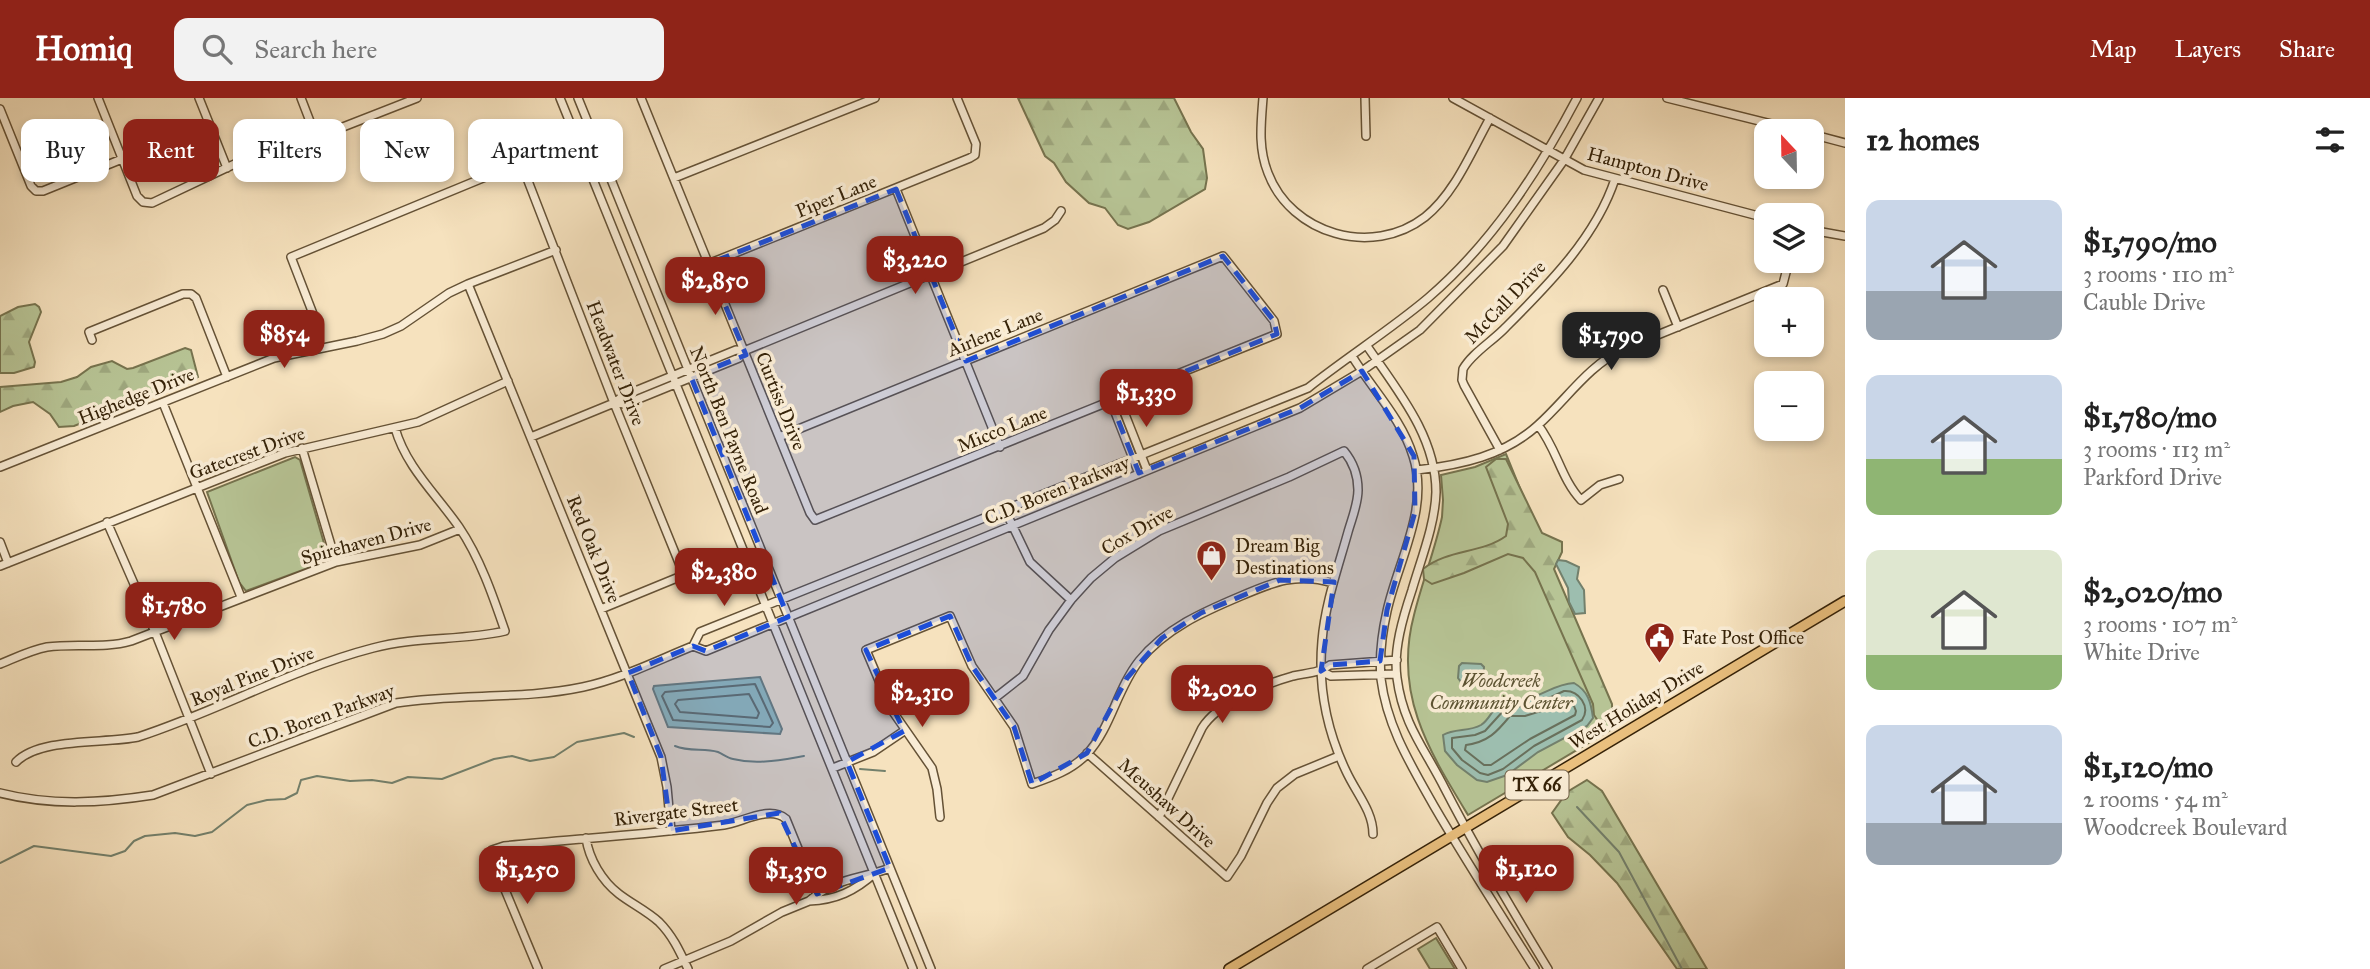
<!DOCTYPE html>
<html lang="en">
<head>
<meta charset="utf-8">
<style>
	:root { --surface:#fff; --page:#f2f2f2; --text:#222; --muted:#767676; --accent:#8f2418 }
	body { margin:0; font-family:"IM FELL Great Primer",serif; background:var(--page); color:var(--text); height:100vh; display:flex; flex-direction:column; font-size:26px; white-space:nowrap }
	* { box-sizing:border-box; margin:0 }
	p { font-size:23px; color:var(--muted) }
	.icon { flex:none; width:38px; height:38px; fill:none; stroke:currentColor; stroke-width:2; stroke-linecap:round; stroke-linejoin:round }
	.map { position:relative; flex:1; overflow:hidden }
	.side { display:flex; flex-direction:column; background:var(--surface); width:525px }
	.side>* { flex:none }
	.guide { position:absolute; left:21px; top:21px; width:665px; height:63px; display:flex; gap:14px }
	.needle { width:46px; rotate:338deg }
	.tools { position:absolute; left:1754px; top:21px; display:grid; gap:14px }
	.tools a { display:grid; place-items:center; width:70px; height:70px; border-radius:14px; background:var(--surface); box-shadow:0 4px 10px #0003; font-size:35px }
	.price { position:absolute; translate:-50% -60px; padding:0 16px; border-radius:14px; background:var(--accent); color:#fff; font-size:23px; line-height:46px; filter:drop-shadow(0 2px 4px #0008) }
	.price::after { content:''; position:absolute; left:50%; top:42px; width:21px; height:16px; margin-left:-10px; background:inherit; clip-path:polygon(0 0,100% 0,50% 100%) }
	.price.current { background:#222; color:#fff }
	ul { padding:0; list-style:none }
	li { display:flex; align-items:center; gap:21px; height:175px; padding:0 21px }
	li span { display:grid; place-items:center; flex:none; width:196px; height:140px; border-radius:14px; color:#555 }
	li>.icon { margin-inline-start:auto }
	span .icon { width:84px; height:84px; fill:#fffc; stroke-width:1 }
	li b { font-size:30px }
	h2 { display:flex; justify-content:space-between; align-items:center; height:84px; padding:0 21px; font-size:30px }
	.pill { padding:0 24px; border-radius:14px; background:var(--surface); box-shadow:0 4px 10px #0003; font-size:24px; line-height:63px }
	.pill.current { background:var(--accent); color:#fff }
	header { display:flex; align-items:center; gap:42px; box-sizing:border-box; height:98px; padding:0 35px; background:var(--accent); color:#fff }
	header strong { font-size:33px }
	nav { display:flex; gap:38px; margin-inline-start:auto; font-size:24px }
	.search { width:490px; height:63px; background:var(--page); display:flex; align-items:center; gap:18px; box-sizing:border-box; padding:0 24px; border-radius:14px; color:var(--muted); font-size:26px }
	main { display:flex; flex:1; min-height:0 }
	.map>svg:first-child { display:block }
	.green { fill:#b7c495; stroke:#76734e; stroke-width:2 }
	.forest { fill:url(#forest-firs); stroke:#76734e; stroke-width:2 }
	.water { fill:#9dbeaf; stroke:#73806c; stroke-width:2 }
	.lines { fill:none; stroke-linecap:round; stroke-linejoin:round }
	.shore { stroke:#69705c; stroke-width:2 }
	.stream { stroke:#73806c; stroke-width:2 }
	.minor-casing { stroke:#655236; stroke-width:10 }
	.major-casing { stroke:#352208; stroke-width:12 }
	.minor { stroke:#f9ecd5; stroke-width:7 }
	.major { stroke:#ebc17f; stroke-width:9 }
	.marked { fill:#1d4ed8; fill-opacity:0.2; stroke:#1d4ed8; stroke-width:5; stroke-dasharray:14 9; stroke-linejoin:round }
	.labels { text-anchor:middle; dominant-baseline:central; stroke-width:7; stroke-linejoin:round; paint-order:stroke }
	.shield { fill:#f9ecd5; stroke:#705f46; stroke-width:2 }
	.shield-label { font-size:18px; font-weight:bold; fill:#352208 }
	.street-label { font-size:19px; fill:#352208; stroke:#f9ecd5 }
	.poi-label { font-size:19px; fill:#352208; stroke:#f9ecd5; text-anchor:start }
	.park-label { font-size:19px; font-style:italic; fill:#5c5332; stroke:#f9ecd5 }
</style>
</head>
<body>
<header>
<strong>Homiq</strong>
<div class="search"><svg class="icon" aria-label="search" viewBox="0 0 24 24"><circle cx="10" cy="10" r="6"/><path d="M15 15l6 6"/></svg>Search here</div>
<nav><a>Map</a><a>Layers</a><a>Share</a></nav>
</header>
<main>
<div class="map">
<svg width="1845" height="871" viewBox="0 0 1845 871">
	<defs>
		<pattern id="forest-firs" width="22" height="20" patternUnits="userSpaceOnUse" patternTransform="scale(1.75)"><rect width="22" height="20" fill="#b7c495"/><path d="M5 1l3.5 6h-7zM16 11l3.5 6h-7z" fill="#9ea87f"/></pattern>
	</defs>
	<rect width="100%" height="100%" fill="#f6e2be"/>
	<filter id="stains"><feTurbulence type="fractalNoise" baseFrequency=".00286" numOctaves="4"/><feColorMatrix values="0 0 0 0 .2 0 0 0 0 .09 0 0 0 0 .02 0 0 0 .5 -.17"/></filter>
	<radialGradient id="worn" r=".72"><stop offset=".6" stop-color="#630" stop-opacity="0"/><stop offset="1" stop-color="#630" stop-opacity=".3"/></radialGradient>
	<path class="green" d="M1506,356L1543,447L1538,451L1612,631L1468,717C1429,653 1393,596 1414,517C1422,484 1435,452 1442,419L1443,402L1441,377L1475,369Z
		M295,359L300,362L328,459L319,466L246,493L239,484L207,394Z
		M1436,840L1455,871H1430L1418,851Z"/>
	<path class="forest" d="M1018,0H1174L1191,34L1203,51L1207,80L1205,91L1149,124L1128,131L1118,127L1105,110L1089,105L1066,84L1054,65L1045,58Z
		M35,206L39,209L41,214L29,244L35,264L34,269L14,275H0V218L18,209Z
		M185,250L191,252L198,279L194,281L74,328L59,329L50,316L33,304L13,308L0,314V289L61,284L77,279L91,269L112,263L127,271L133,270Z
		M1496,361H1506L1542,435L1562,444V454L1554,471L1612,606V615L1606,623H1598L1594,617L1593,606L1535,474L1523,460L1508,456L1464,475L1432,486L1424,481L1423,471C1448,451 1481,456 1506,438L1508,426L1486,369Z
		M1587,682L1602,693L1707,871H1677L1617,785L1590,757L1568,739L1552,715L1567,694Z"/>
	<path class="water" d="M1558,462L1566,463L1579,469L1577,481L1584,492L1585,515L1575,516L1569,504L1568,490L1556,466Z
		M1462,565L1481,566L1484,569L1483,582L1480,585L1461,584L1458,580L1459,568Z
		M760,579L782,631L780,636L668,629L653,591L654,588Z
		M1574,585C1588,593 1591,604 1593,620L1587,628L1538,654L1507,677L1487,684L1477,682L1457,667L1445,653L1443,637C1455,630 1469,634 1481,627C1489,622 1492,612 1499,606C1507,600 1517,603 1526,601C1544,597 1555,586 1574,585Z"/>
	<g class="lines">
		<path class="shore" d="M755,586L773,625L770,629L673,622L662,598L665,594Z
			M1564,593C1579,592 1591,609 1582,622L1534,648L1503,671L1488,677L1480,675L1462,662L1452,650V640L1475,637L1485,633L1505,611L1538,605Z
			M749,596L759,615L757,620L680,614L675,606L678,602Z
			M1566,601L1572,603L1576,613L1575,617L1530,641L1491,667H1484L1465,652L1466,647C1488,644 1497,634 1510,618H1525L1541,613Z"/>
		<path class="stream" d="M675,648C689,654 704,650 718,654C723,656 727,660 733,661C757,667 780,662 804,658
			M860,671L885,673
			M1577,709L1619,754L1682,871
			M0,765L34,748L111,758L125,753L134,743L145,738L175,735L195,738L212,734L247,707L267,702L285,701L297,695L301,682L317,678L350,683L372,682L392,685L408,679L442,681L494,661L512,658L530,663L554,659L577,644L624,635L634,639"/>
		<defs>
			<path id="minor" d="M98,0L137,98L143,104L152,105L258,55L325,36L417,0
				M199,0L227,70
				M301,0L316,39
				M560,0L913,871
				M578,0L931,871
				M641,0L810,415L815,422L1277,236L1274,223L1223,158L779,339
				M1263,0C1261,26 1258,50 1268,75C1291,136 1372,160 1425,119C1455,95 1471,54 1490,20
				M1365,0L1366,38
				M1453,0L1584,72L1766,120
				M1667,0L1800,33
				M0,11L31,88L36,93H43L122,61
				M1811,36L1845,45
				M674,80L875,0
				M896,91L1000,349
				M1811,132L1845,138
				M708,166L970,60L975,57L976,46L957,0
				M468,186L661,659L667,689L671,733
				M1663,192L1678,229
				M92,242L89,234L183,196H191L196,200L227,279
				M1367,248C1397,292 1436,338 1436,394C1435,427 1421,461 1412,492C1403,519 1393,552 1397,580C1403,627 1425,651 1445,691C1477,753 1512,812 1548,871
				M318,251L315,221L291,159L517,66L523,70L614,305L684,477L601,511
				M1352,258C1372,291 1402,321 1413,358C1430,410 1398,463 1387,513C1382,535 1379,558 1381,581C1387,629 1411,667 1434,708C1466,763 1501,817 1535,871
				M1119,301L1147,372
				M1111,304L1139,376
				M163,305L241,499
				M614,305L626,306L739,260L744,253
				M1538,327C1557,351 1561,381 1581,402L1600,387L1619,381
				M531,339L614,305L623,298L736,252L744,253L1044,130L1055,122L1061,113
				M302,350L336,464
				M1500,352L1464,287L1462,282L1463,271C1472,255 1493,243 1506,229C1548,187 1596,139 1615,81
				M0,369L274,260L357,243L383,236L401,228L449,195L468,186L556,152
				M1417,372C1461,367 1504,358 1538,327C1566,302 1588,268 1623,251L1783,186L1789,163
				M1005,412L1030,464L1071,502
				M107,424L155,534L211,676
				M0,444L8,465
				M0,468L285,355L418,324L508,283
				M693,548L706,553L1300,310L1362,273L1420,232L1503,148L1564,62L1599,0
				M0,566C15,560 31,552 47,549C75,545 104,551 131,543L336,464L420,447L460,431
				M1321,573L1331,578L1396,576
				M995,600L1023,578L1049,532L1071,502L1091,480L1115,460L1159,433L1289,379L1344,353C1353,364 1358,377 1358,392C1358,406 1352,420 1348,434C1338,470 1325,506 1322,543C1318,588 1327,633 1346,673C1356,695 1373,713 1373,736
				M1087,655L1227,779L1241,758L1267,705L1277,690L1295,676L1339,658
				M16,664C40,639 105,646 138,639C218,613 292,571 373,550C417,538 462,543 505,533C493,498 480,460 459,429C436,396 406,369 395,330
				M833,670L873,654L904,633
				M0,695C51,708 102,705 153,697L396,605C458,595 522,602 583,589C621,581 658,562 693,548L700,534L1308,290C1347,259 1390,232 1428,200C1492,145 1538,74 1577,0
				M940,719L937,691L932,670L891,611L866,552L950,518L972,568L1014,629L1032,686C1052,679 1072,672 1087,656C1111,630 1117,591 1139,563C1166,530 1203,514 1241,498C1273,484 1298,474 1333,485
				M1159,719L1202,630C1218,604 1265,586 1293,578C1307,575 1319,575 1330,567L1397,562
				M586,740C589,761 602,783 619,796C632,806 647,813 659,824C673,838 680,854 688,871
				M875,775C855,793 836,802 809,803C837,779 858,782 890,770
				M538,871L493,763L492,752L504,748C577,741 651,736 724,727C743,724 770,707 786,721L819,802
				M664,871L731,843L782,814L809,803
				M1367,871L1437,829L1462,871"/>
			<path id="major" d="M1229,871L1845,503"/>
		</defs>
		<use href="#minor" class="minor-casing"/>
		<use href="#major" class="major-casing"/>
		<use href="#minor" class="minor"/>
		<use href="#major" class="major"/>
	</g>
	<path class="marked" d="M896,91L966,263L1223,158L1274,223L1277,236L1111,304L1139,375L1300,310L1362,273L1414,358L1415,414L1387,512L1380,563L1330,567L1321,573L1334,484L1280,482L1201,515L1162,540L1127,580L1087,655L1032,686L1014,629L972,568L950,518L866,552L904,633L847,664L890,770L817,796L779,715L671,733L661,659L628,575L693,548L706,553L788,519L691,279L746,257L708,166Z"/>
	<defs>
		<symbol id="shop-pin" viewBox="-11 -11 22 30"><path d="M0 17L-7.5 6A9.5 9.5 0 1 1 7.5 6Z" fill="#8f2418" stroke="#f9ecd5"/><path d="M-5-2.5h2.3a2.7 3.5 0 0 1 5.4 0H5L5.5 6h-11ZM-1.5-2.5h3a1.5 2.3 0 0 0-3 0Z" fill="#fff"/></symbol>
		<symbol id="civic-pin" viewBox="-11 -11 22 30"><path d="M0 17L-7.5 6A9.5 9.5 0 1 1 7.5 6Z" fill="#8f2418" stroke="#f9ecd5"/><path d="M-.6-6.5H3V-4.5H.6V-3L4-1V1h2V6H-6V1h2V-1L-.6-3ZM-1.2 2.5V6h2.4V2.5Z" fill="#fff"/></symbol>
	</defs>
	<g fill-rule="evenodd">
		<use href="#shop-pin" x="1194" y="440" width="35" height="47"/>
		<use href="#civic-pin" x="1642" y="522" width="35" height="47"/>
	</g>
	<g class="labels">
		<rect class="shield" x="1505.5" y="672.5" width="63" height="29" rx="5"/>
		<g class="shield-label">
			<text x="1537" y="687">TX 66</text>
		</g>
		<g class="street-label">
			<text transform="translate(1648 71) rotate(15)">Hampton Drive</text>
			<text transform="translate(836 98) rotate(-22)">Piper Lane</text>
			<text transform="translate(1505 204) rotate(-46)">McCall Drive</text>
			<text transform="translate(995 234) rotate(-22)">Airlene Lane</text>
			<text transform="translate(616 265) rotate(69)">Headwater Drive</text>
			<text transform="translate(136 298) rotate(-22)">Highedge Drive</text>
			<text transform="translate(781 303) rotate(68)">Curtiss Drive</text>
			<text transform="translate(1002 331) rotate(-22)">Micco Lane</text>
			<text transform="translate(729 332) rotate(68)">North Ben Payne Road</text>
			<text transform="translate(247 355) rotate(-20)">Gatecrest Drive</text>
			<text transform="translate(1057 392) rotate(-22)">C.D. Boren Parkway</text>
			<text transform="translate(1137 432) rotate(-30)">Cox Drive</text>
			<text transform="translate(366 443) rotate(-15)">Spirehaven Drive</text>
			<text transform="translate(594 451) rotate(68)">Red Oak Drive</text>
			<text transform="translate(252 578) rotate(-22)">Royal Pine Drive</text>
			<text transform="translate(1636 607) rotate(-31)">West Holiday Drive</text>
			<text transform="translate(321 618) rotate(-20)">C.D. Boren Parkway</text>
			<text transform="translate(1167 705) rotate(42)">Meushaw Drive</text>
			<text transform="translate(676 714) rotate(-7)">Rivergate Street</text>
		</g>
		<g class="poi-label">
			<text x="1235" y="447">Dream Big<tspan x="1235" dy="22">Destinations</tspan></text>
			<text x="1682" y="539">Fate Post Office</text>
		</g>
		<g class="park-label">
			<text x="1501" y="582">Woodcreek<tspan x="1501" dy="22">Community Center</tspan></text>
		</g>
	</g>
	<rect width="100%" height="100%" filter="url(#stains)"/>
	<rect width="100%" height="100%" fill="url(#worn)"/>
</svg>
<div class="tools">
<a><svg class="needle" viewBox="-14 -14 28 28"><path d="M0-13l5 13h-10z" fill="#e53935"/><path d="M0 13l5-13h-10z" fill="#767676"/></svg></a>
<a><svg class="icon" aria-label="layers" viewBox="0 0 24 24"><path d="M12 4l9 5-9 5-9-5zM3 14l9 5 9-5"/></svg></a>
<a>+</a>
<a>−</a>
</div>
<b class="price" style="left:915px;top:198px">$3,220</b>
<b class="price" style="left:715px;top:219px">$2,850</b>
<b class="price" style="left:284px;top:272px">$854</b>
<b class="price current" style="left:1611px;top:274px">$1,790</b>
<b class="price" style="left:1146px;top:331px">$1,330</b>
<b class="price" style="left:724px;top:510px">$2,380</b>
<b class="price" style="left:174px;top:544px">$1,780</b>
<b class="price" style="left:1222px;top:627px">$2,020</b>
<b class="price" style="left:922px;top:631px">$2,310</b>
<b class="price" style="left:1526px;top:807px">$1,120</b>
<b class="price" style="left:527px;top:808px">$1,250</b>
<b class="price" style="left:796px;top:809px">$1,350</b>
<div class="guide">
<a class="pill">Buy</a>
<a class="pill current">Rent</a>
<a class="pill">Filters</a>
<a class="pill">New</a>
<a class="pill">Apartment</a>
</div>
</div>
<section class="side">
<h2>12 homes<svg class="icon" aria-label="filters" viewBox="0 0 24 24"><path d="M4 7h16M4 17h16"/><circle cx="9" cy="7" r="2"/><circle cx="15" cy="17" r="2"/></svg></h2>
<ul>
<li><span style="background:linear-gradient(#c9d6e8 65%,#9aa5b1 0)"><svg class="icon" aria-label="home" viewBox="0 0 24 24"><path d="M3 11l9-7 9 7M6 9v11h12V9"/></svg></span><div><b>$1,790/mo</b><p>3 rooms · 110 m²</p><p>Cauble Drive</p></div></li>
<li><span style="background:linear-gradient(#c9d6e8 60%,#8fb573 0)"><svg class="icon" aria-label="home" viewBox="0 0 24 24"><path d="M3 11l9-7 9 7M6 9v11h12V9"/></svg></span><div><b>$1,780/mo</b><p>3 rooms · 113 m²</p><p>Parkford Drive</p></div></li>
<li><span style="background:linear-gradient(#dfe7d0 75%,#8fb573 0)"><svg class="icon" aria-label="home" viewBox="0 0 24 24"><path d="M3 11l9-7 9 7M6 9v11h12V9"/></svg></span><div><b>$2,020/mo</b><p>3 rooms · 107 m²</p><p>White Drive</p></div></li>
<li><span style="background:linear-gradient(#c9d6e8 70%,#9aa5b1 0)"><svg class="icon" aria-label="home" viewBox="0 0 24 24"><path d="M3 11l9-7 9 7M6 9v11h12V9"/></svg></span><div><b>$1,120/mo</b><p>2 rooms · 54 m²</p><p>Woodcreek Boulevard</p></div></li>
</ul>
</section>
</main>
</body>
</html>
